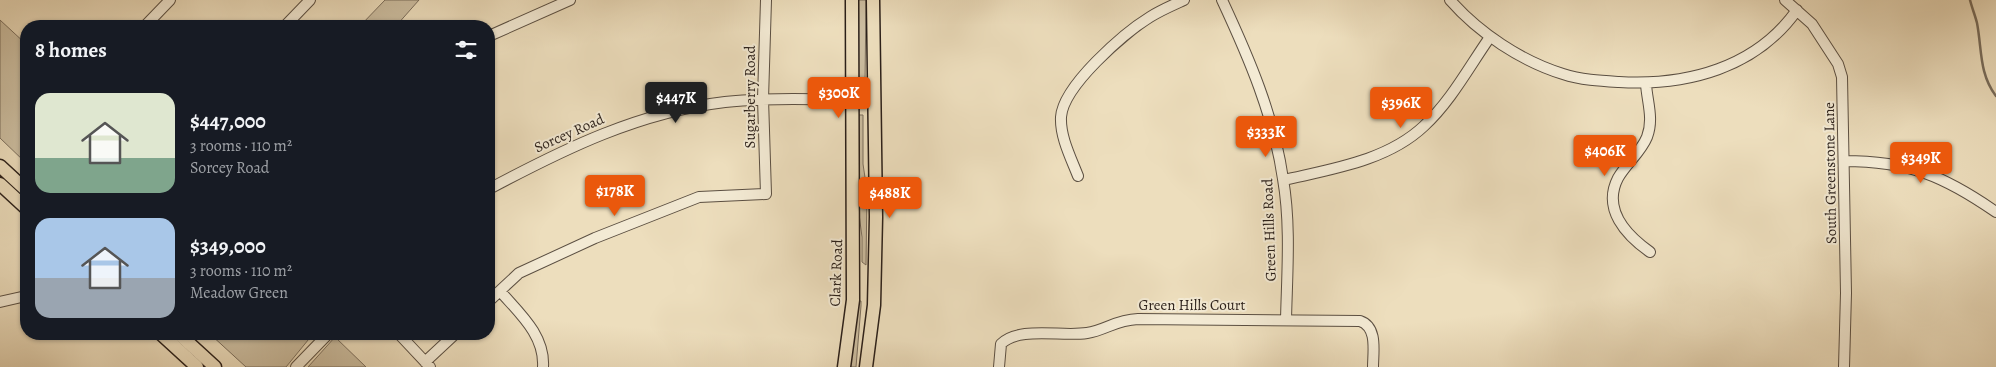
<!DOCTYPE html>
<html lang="en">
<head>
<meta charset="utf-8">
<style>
	:root { --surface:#171b24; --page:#20242c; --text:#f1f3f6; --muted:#9ea1a6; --accent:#ea580c }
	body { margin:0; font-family:Alegreya,serif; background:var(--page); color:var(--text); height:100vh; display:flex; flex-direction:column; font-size:19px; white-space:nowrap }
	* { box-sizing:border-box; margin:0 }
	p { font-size:16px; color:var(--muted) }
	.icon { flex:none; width:28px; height:28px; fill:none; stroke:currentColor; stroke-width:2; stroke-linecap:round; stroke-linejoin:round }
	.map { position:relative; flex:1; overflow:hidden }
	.panel { position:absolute; left:20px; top:20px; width:475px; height:320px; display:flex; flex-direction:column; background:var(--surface); border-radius:20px; box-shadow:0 1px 4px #0004 }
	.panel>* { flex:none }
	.price { position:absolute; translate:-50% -42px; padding:0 11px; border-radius:5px; background:var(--accent); color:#fff; font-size:16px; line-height:32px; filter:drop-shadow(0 1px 2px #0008) }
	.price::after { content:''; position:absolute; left:50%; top:30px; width:15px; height:11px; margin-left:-8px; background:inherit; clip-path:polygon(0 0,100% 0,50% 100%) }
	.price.selected { background:#222; color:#fff }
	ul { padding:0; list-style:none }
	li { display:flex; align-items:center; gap:15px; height:125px; padding:0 15px }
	li span { display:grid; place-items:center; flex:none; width:140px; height:100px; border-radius:15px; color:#555 }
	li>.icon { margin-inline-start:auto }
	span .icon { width:60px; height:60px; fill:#fffc; stroke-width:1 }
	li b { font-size:21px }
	h2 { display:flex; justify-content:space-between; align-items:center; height:60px; padding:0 15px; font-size:21px }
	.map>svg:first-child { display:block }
	.green { fill:#ccbea1; stroke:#7b6e5d }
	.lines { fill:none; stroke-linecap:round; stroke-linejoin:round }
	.stream { stroke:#776b5a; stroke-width:2.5 }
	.minor-casing { stroke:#5b4f42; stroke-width:12 }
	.major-casing { stroke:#2a1f19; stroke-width:15 }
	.minor { stroke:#f3ead4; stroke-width:10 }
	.major { stroke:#eddebd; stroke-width:12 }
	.labels { text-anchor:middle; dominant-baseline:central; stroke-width:4; stroke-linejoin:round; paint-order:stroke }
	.street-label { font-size:15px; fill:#2a1f19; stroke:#f3ead4 }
</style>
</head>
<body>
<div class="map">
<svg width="1996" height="367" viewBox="0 0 1996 367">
	<rect width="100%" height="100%" fill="#eddebd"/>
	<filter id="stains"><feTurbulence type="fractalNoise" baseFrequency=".004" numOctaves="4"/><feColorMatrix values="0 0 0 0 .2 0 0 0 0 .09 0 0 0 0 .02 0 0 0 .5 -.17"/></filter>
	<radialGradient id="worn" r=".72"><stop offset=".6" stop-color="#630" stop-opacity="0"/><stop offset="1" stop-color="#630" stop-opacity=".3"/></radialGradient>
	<path class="green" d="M385,0H419L396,26H360Z
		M857,0H866L865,83H859L858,80Z
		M0,20L26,44V163L0,138Z
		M858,115H863V164L867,191L866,265L862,262V237L859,214Z
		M857,301H861V306L856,367H848Z
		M210,334H313L286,367H246Z
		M335,337L366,367H308Z"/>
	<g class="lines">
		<path class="stream" d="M1970,0C1972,8 1975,15 1977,23C1982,49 1979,74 1996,96"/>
		<defs>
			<path id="minor" d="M1222,0C1249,58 1274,116 1283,179C1291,225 1287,274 1286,320
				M1450,0C1479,33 1521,61 1563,74C1581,80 1601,81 1619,82C1687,86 1756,68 1797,10
				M1785,0L1812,24L1838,64L1842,77L1846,293L1844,367
				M145,26L170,0
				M285,26L310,0
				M489,36L570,0
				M1646,84C1647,101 1654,119 1647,137C1641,152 1626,164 1618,178C1602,209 1626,235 1650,252
				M1844,161C1909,161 1944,176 1996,212
				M1078,176C1071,158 1060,137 1061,117C1063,86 1124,33 1150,17C1161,10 1173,5 1184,0
				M1284,180C1331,169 1387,161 1424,126C1451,101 1469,67 1490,37
				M489,189C564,149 639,112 725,102C774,96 824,101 873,99
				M500,291C519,313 545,335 543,367
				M489,301L519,273L595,238L699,197L766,194L763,99L766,0
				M0,302L26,296
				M399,334L430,367
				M425,362L455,334
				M296,367L328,334
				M999,367L1001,344C1018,326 1062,337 1087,333C1106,330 1115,320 1138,319L1360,321C1378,327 1373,352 1373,367"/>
			<path id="major" d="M0,166L26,190
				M0,184L26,208
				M161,334L197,367
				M179,334L215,367
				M844,367L853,300L852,0
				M866,367L874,305L876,217L873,0"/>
		</defs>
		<use href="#minor" class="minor-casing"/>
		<use href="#major" class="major-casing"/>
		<use href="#minor" class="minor"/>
		<use href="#major" class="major"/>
	</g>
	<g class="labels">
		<g class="street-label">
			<text transform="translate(750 97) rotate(-90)">Sugarberry Road</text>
			<text transform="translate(569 133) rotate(-24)">Sorcey Road</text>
			<text transform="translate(1830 173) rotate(-91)">South Greenstone Lane</text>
			<text transform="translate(1269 230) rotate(-92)">Green Hills Road</text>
			<text transform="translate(836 273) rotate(-88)">Clark Road</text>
			<text x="1192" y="305">Green Hills Court</text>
		</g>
	</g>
	<rect width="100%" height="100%" filter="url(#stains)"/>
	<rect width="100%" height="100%" fill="url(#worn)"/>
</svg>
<b class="price" style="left:839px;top:119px">$300K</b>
<b class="price selected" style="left:676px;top:124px">$447K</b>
<b class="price" style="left:1401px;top:129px">$396K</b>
<b class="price" style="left:1266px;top:158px">$333K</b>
<b class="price" style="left:1605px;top:177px">$406K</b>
<b class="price" style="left:1921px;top:184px">$349K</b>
<b class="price" style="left:615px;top:217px">$178K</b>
<b class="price" style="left:890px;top:219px">$488K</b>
<section class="panel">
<h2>8 homes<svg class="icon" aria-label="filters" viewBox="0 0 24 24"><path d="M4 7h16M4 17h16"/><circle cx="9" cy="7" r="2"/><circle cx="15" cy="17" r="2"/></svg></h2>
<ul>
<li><span style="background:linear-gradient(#dfe7d0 65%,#7fa58c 0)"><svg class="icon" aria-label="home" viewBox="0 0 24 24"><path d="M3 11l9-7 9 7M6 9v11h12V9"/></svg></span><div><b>$447,000</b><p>3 rooms · 110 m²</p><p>Sorcey Road</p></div></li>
<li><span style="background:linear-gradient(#a9c7e8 60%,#9aa5b1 0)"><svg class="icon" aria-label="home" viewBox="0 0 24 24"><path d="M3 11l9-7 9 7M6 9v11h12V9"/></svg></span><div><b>$349,000</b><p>3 rooms · 110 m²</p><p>Meadow Green</p></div></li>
</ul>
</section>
</div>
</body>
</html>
